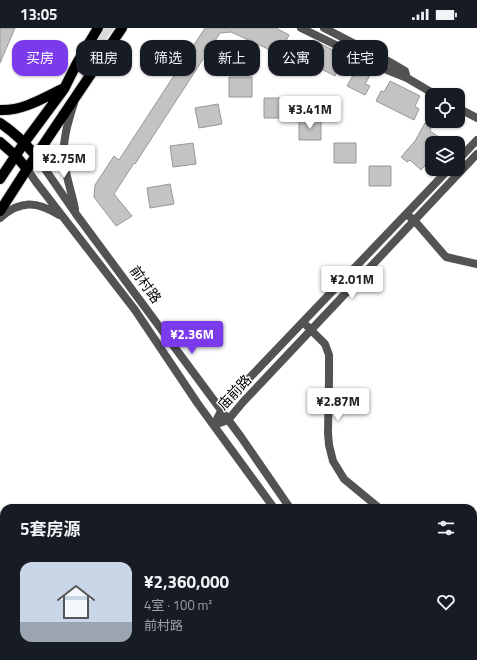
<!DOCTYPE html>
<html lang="zh">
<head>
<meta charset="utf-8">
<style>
	:root { --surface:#171b24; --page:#242831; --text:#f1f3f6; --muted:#9ea1a6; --accent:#7c3aed }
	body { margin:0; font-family:"Titillium Web","Noto Sans SC",sans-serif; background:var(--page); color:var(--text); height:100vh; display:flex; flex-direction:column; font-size:15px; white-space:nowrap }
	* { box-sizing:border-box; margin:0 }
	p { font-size:13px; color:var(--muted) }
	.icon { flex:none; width:22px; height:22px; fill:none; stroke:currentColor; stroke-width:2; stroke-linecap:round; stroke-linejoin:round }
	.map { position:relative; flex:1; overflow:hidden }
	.details { position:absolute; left:0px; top:476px; width:477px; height:156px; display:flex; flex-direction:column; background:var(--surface); border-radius:12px 12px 0 0; box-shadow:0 1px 3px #0004 }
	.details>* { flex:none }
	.banner { position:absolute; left:12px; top:12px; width:453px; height:36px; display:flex; gap:8px }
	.controls { position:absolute; left:425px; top:60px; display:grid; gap:8px }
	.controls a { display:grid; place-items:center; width:40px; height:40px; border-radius:8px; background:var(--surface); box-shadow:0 1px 3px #0004; font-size:20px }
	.price { position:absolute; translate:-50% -34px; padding:0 9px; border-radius:4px; background:#fff; color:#222; font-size:13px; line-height:26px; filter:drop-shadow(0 1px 2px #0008) }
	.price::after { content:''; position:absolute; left:50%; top:24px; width:12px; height:9px; margin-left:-6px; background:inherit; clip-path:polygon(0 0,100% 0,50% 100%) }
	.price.selected { background:var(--accent); color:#fff }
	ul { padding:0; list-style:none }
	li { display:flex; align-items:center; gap:12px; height:100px; padding:0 20px }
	li span { display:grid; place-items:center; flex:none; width:112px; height:80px; border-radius:12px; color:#555 }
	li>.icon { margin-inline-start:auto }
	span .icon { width:48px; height:48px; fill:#fffc; stroke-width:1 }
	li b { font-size:17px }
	h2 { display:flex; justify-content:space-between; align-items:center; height:48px; padding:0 20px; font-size:17px }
	.chip { padding:0 14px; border-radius:12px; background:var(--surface); box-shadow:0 1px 3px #0004; font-size:14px; line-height:36px }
	.chip.selected { background:var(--accent); color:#fff }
	.status { display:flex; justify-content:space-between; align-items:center; height:28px; padding:0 20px; background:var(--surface); direction:ltr }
	.status svg { height:11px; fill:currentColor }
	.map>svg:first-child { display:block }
	.green { fill:#dadada }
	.building { fill:#c3c3c3; stroke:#979797 }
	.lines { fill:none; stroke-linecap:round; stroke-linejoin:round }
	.major-casing { stroke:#dbdbdb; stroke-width:12 }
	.highway-casing { stroke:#dbdbdb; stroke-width:14 }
	.minor { stroke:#535353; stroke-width:8 }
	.major { stroke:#000; stroke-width:10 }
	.highway { stroke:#000; stroke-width:12 }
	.rail-casing { stroke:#000; stroke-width:3.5 }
	.rail { stroke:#fff; stroke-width:2; stroke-dasharray:6; stroke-linecap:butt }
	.labels { text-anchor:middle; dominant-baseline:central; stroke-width:3; stroke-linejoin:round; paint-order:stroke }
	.street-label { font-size:14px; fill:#000; stroke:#fff }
</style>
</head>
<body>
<div class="status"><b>13:05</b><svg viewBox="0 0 49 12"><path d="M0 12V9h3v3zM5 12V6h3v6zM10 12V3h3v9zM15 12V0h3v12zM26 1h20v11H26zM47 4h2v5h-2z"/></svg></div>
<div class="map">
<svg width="477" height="632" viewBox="0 0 477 632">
	<rect width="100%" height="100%" fill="#fff"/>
	<path class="green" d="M104,0H114L79,53L96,12Z"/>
	<path class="building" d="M0,0H15L0,35Z
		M205,0H276L289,7L279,26L231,4L220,5L135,136L134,135L114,166L132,188L116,198L94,169L95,157L114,128L119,132Z
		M313,12L345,28L335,48L294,27L299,17L308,22Z
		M359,37L372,44L365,56L370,58L365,67L347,58Z
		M229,49H252V69H229Z
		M390,53L420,68L415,78L419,81L414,92L376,73L381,63L384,64Z
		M264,70H286V90H264Z
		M218,76L222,96L199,100L195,80Z
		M299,92H321V112H299Z
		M425,95L431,99L430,103L448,115H432V130L421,142L410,132L407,134L401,129L415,113Z
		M193,115L196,136L173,139L170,118Z
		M334,115H356V135H334Z
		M369,138H391V158H369Z
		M170,156L174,176L150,180L147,160Z"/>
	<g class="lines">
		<defs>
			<path id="major" d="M0,82C22,83 42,71 62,61
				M0,95C14,104 25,115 36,128
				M0,114L16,128L27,141
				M0,151L24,115L64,61L77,35L98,0
				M0,183L27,141L122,0"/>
			<path id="highway" d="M473,586L477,584
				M473,608L477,605
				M384,632L393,628
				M428,632L436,628"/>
		</defs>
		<use href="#major" class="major-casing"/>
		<use href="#highway" class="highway-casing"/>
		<path class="minor" d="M301,0L387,42L407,50L436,67
			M324,0L388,33L405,43L407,50
			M74,75C68,94 62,113 64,133C66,149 72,165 75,181
			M458,80L477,90
			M36,128L76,186L241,409L290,480
			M458,132L477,112
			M27,141L36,154L135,282L198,376L274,480
			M410,189L414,192L446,229L477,236
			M0,190C20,172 37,173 59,187
			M307,298L325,316L329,327V351L328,405L329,417L333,433L344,451L378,479L376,480
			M214,397L228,392L243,374L477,126
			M214,397L221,383L236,364L449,141
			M473,566L477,563
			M342,632L351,628
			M467,632L477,626"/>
		<use href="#major" class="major"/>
		<use href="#highway" class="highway"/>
		<defs>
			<path id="rail" d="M473,558L477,556
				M316,632L326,628
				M329,632L339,628"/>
		</defs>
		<use href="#rail" class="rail-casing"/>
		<use href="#rail" class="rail"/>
	</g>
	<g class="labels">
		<g class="street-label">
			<text transform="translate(146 256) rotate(54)">前村路</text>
			<text transform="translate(234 364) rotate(-47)">庙前路</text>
		</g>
	</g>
</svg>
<div class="controls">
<a><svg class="icon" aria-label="locate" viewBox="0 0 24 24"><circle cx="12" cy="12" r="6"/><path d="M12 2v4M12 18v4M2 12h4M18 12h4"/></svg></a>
<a><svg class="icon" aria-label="layers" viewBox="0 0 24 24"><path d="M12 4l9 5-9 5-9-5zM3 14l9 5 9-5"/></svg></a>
</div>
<b class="price" style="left:310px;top:102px">¥3.41M</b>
<b class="price" style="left:64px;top:151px">¥2.75M</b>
<b class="price" style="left:352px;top:272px">¥2.01M</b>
<b class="price selected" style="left:192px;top:327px">¥2.36M</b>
<b class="price" style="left:338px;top:394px">¥2.87M</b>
<div class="banner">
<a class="chip selected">买房</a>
<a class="chip">租房</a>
<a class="chip">筛选</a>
<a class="chip">新上</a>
<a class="chip">公寓</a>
<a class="chip">住宅</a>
</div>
<section class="details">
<h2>5套房源<svg class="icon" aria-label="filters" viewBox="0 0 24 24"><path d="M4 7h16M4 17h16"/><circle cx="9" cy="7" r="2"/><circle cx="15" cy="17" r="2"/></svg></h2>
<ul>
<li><span style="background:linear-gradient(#c9d6e8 75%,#9aa5b1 0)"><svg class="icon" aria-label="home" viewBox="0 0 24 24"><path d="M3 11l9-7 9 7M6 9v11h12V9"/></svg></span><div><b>¥2,360,000</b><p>4室 · 100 m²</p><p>前村路</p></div><svg class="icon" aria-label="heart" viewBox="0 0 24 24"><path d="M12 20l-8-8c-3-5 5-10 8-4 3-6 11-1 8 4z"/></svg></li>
</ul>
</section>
</div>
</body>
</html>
